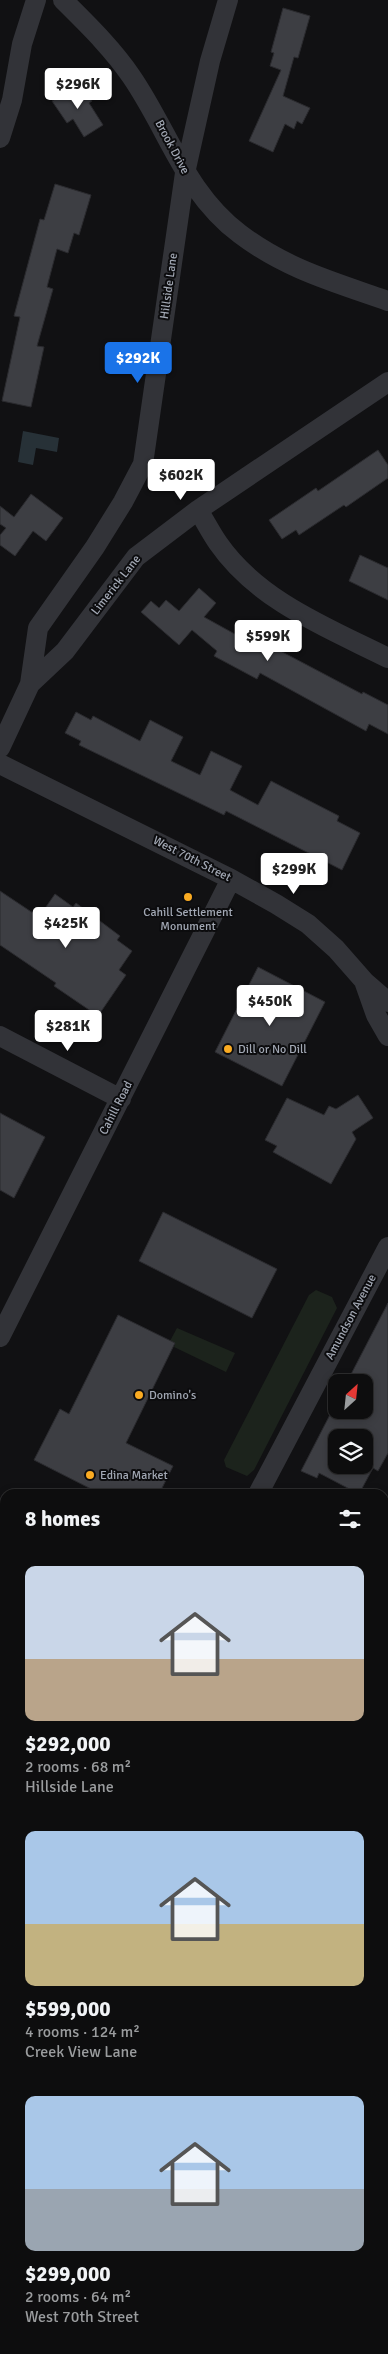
<!DOCTYPE html>
<html lang="en">
<head>
<meta charset="utf-8">
<style>
	:root { --surface:#0d0d0e; --page:#161617; --text:#f1f3f6; --muted:#9a9c9e; --line:#2d2d2e; --accent:#1a73e8 }
	body { margin:0; font-family:Signika,sans-serif; background:var(--page); color:var(--text); height:100vh; display:flex; flex-direction:column; font-size:19px; white-space:nowrap }
	* { box-sizing:border-box; margin:0 }
	p { font-size:16px; color:var(--muted) }
	.icon { flex:none; width:28px; height:28px; fill:none; stroke:currentColor; stroke-width:2; stroke-linecap:round; stroke-linejoin:round }
	.map { position:relative; flex:1; overflow:hidden }
	.sheet { position:absolute; left:0px; top:1489px; width:389px; height:866px; display:flex; flex-direction:column; background:var(--surface); border-radius:15px 15px 0 0; box-shadow:0 2px 8px #0003,0 0 0 1px var(--line) }
	.sheet>* { flex:none }
	.needle { width:32px; rotate:27deg }
	.buttons { position:absolute; left:328px; top:1374px; display:grid; gap:10px }
	.buttons a { display:grid; place-items:center; width:45px; height:45px; border-radius:10px; background:var(--surface); box-shadow:0 2px 8px #0003,0 0 0 1px var(--line); font-size:25px }
	.price { position:absolute; translate:-50% -42px; padding:0 11px; border-radius:5px; background:#fff; color:#222; font-size:16px; line-height:32px; filter:drop-shadow(0 1px 2px #0008) }
	.price::after { content:''; position:absolute; left:50%; top:30px; width:15px; height:11px; margin-left:-8px; background:inherit; clip-path:polygon(0 0,100% 0,50% 100%) }
	.price.selected { background:var(--accent); color:#fff }
	ul { padding:0; list-style:none }
	li { display:grid; align-content:center; gap:10px; height:265px; padding:0 25px }
	li span { display:grid; place-items:center; height:155px; border-radius:10px; color:#555 }
	li>.icon { margin-inline-start:auto }
	span .icon { width:90px; height:90px; fill:#fffc; stroke-width:1 }
	li b { font-size:21px }
	h2 { display:flex; justify-content:space-between; align-items:center; height:60px; padding:0 25px; font-size:21px }
	.map>svg:first-child { display:block }
	.green { fill:#1c231c }
	.water { fill:#273137 }
	.building { fill:#3d3e43; stroke:#2b2b2f; fill-rule:evenodd }
	.lines { fill:none; stroke-linecap:round; stroke-linejoin:round }
	.minor { stroke:#323338; stroke-width:20 }
	.rail-casing { stroke:#47494f; stroke-width:5.5 }
	.rail { stroke:#0c0c0e; stroke-width:4; stroke-dasharray:11; stroke-linecap:butt }
	.poi-dot { fill:#faab22; stroke:#0c0c0e; stroke-width:2 }
	.labels { text-anchor:middle; dominant-baseline:central; stroke-width:4; stroke-linejoin:round; paint-order:stroke }
	.street-label { font-size:12px; fill:#a2a8b4; stroke:#0c0c0e }
	.poi-label { font-size:12px; fill:#a2a8b4; stroke:#0c0c0e; text-anchor:start }
</style>
</head>
<body>
<div class="map">
<svg width="388" height="2354" viewBox="0 0 388 2354">
	<rect width="100%" height="100%" fill="#111113"/>
	<path class="green" d="M316,1290L332,1297L337,1308L254,1470L247,1476L226,1467L224,1460L309,1295Z
		M177,1328L235,1353L226,1372L174,1347L175,1344L170,1341Z
		M0,1506L5,1509V1538L0,1536Z"/>
	<path class="water" d="M23,431L59,438L57,452L36,448L33,465L18,462Z"/>
	<path class="building" d="M283,8L310,16L298,58L294,57L283,96L310,108L302,124L297,121L294,129L285,124L273,152L249,141L281,70L270,66L274,53L271,52Z
		M81,83L92,101L89,103L103,125L84,137L73,119L67,123L52,101Z
		M55,184L91,195L79,235L74,233L68,253L57,249L47,287L53,289L37,346L44,347L31,407L2,401L20,317L14,316L40,219L44,220Z
		M378,450L388,465V478L346,507L344,505L299,535L296,530L282,539L269,520L316,488L318,491Z
		M31,494L63,518L46,541L33,531L15,556L0,545V535L6,528L0,524V506L14,517Z
		M360,555L388,568V600L349,581Z
		M199,588L216,603L204,617L251,643L254,637L362,694L363,692L388,705V734L369,724L366,731L260,673L257,679L214,656L217,651L192,630L179,645L141,612L151,601L159,608L166,600L179,611Z
		M76,712L91,720L93,716L140,741L150,720L183,737L171,761L200,775L211,751L242,766L230,790L258,805L271,781L339,816L337,821L360,833L342,870L226,811L224,815L79,745L81,741L65,733Z
		M0,891L39,917L55,894L73,907L76,903L120,936L117,940L132,951L119,970L126,975L98,1016L54,986L56,983L0,945Z
		M258,967L325,1002L282,1086L215,1052Z
		M358,1095L373,1118L352,1132L356,1139L331,1184L273,1152L277,1146L265,1140L287,1098L324,1115L329,1106L336,1109Z
		M0,1113L45,1137L14,1198L0,1190Z
		M163,1212L277,1269L252,1318L139,1261Z
		M388,1303V1453L378,1471L373,1468L359,1494L319,1473L317,1478L301,1471L336,1403V1410H364V1382H347ZM336,1438H364V1464L366,1465H336Z
		M118,1315L175,1343L126,1443L173,1466L159,1494H101L34,1460L60,1409L69,1414Z"/>
	<g class="lines">
		<path class="minor" d="M63,0C87,24 112,48 131,76C169,131 185,193 240,234C286,269 334,282 388,301
			M0,138L12,100L22,44L36,0
			M198,510C205,521 211,533 218,543C258,601 328,628 388,658
			M30,684L65,651L136,557L198,510L388,382
			M0,748L30,684L38,628L95,547L123,502L143,464L185,173L210,61L228,0
			M0,764L231,879L276,904L308,924L336,949L365,982L388,1002
			M365,984L376,1015L388,1036
			M0,1036L121,1099
			M0,1337L231,879
			M258,1494L388,1247
			M0,1555L5,1557"/>
		<defs>
			<path id="rail" d="M384,1863L388,1856
				M67,2354L69,2350"/>
		</defs>
		<use href="#rail" class="rail-casing"/>
		<use href="#rail" class="rail"/>
	</g>
	<g class="poi-dot">
		<circle cx="188" cy="897" r="5"/>
		<circle cx="228" cy="1049" r="5"/>
		<circle cx="139" cy="1395" r="5"/>
		<circle cx="90" cy="1475" r="5"/>
	</g>
	<g class="labels">
		<g class="street-label">
			<text transform="translate(172 147) rotate(62)">Brook Drive</text>
			<text transform="translate(169 286) rotate(-82)">Hillside Lane</text>
			<text transform="translate(116 585) rotate(-52)">Limerick Lane</text>
			<text transform="translate(192 859) rotate(27)">West 70th Street</text>
			<text transform="translate(116 1108) rotate(-63)">Cahill Road</text>
			<text transform="translate(351 1317) rotate(-62)">Amundson Avenue</text>
		</g>
		<g class="poi-label">
			<text x="188" y="912" text-anchor="middle">Cahill Settlement<tspan x="188" dy="14">Monument</tspan></text>
			<text x="238" y="1049">Dill or No Dill</text>
			<text x="149" y="1395">Domino's</text>
			<text x="100" y="1475">Edina Market</text>
		</g>
	</g>
</svg>
<div class="buttons">
<a><svg class="needle" viewBox="-14 -14 28 28"><path d="M0-13l5 13h-10z" fill="#e53935"/><path d="M0 13l5-13h-10z" fill="#9a9c9e"/></svg></a>
<a><svg class="icon" aria-label="layers" viewBox="0 0 24 24"><path d="M12 4l9 5-9 5-9-5zM3 14l9 5 9-5"/></svg></a>
</div>
<b class="price" style="left:78px;top:110px">$296K</b>
<b class="price selected" style="left:138px;top:384px">$292K</b>
<b class="price" style="left:181px;top:501px">$602K</b>
<b class="price" style="left:268px;top:662px">$599K</b>
<b class="price" style="left:294px;top:895px">$299K</b>
<b class="price" style="left:66px;top:949px">$425K</b>
<b class="price" style="left:270px;top:1027px">$450K</b>
<b class="price" style="left:68px;top:1052px">$281K</b>
<section class="sheet">
<h2>8 homes<svg class="icon" aria-label="filters" viewBox="0 0 24 24"><path d="M4 7h16M4 17h16"/><circle cx="9" cy="7" r="2"/><circle cx="15" cy="17" r="2"/></svg></h2>
<ul>
<li><span style="background:linear-gradient(#c9d6e8 60%,#b9a48a 0)"><svg class="icon" aria-label="home" viewBox="0 0 24 24"><path d="M3 11l9-7 9 7M6 9v11h12V9"/></svg></span><div><b>$292,000</b><p>2 rooms · 68 m²</p><p>Hillside Lane</p></div></li>
<li><span style="background:linear-gradient(#a9c7e8 60%,#c2b280 0)"><svg class="icon" aria-label="home" viewBox="0 0 24 24"><path d="M3 11l9-7 9 7M6 9v11h12V9"/></svg></span><div><b>$599,000</b><p>4 rooms · 124 m²</p><p>Creek View Lane</p></div></li>
<li><span style="background:linear-gradient(#a9c7e8 60%,#9aa5b1 0)"><svg class="icon" aria-label="home" viewBox="0 0 24 24"><path d="M3 11l9-7 9 7M6 9v11h12V9"/></svg></span><div><b>$299,000</b><p>2 rooms · 64 m²</p><p>West 70th Street</p></div></li>
</ul>
</section>
</div>
</body>
</html>
